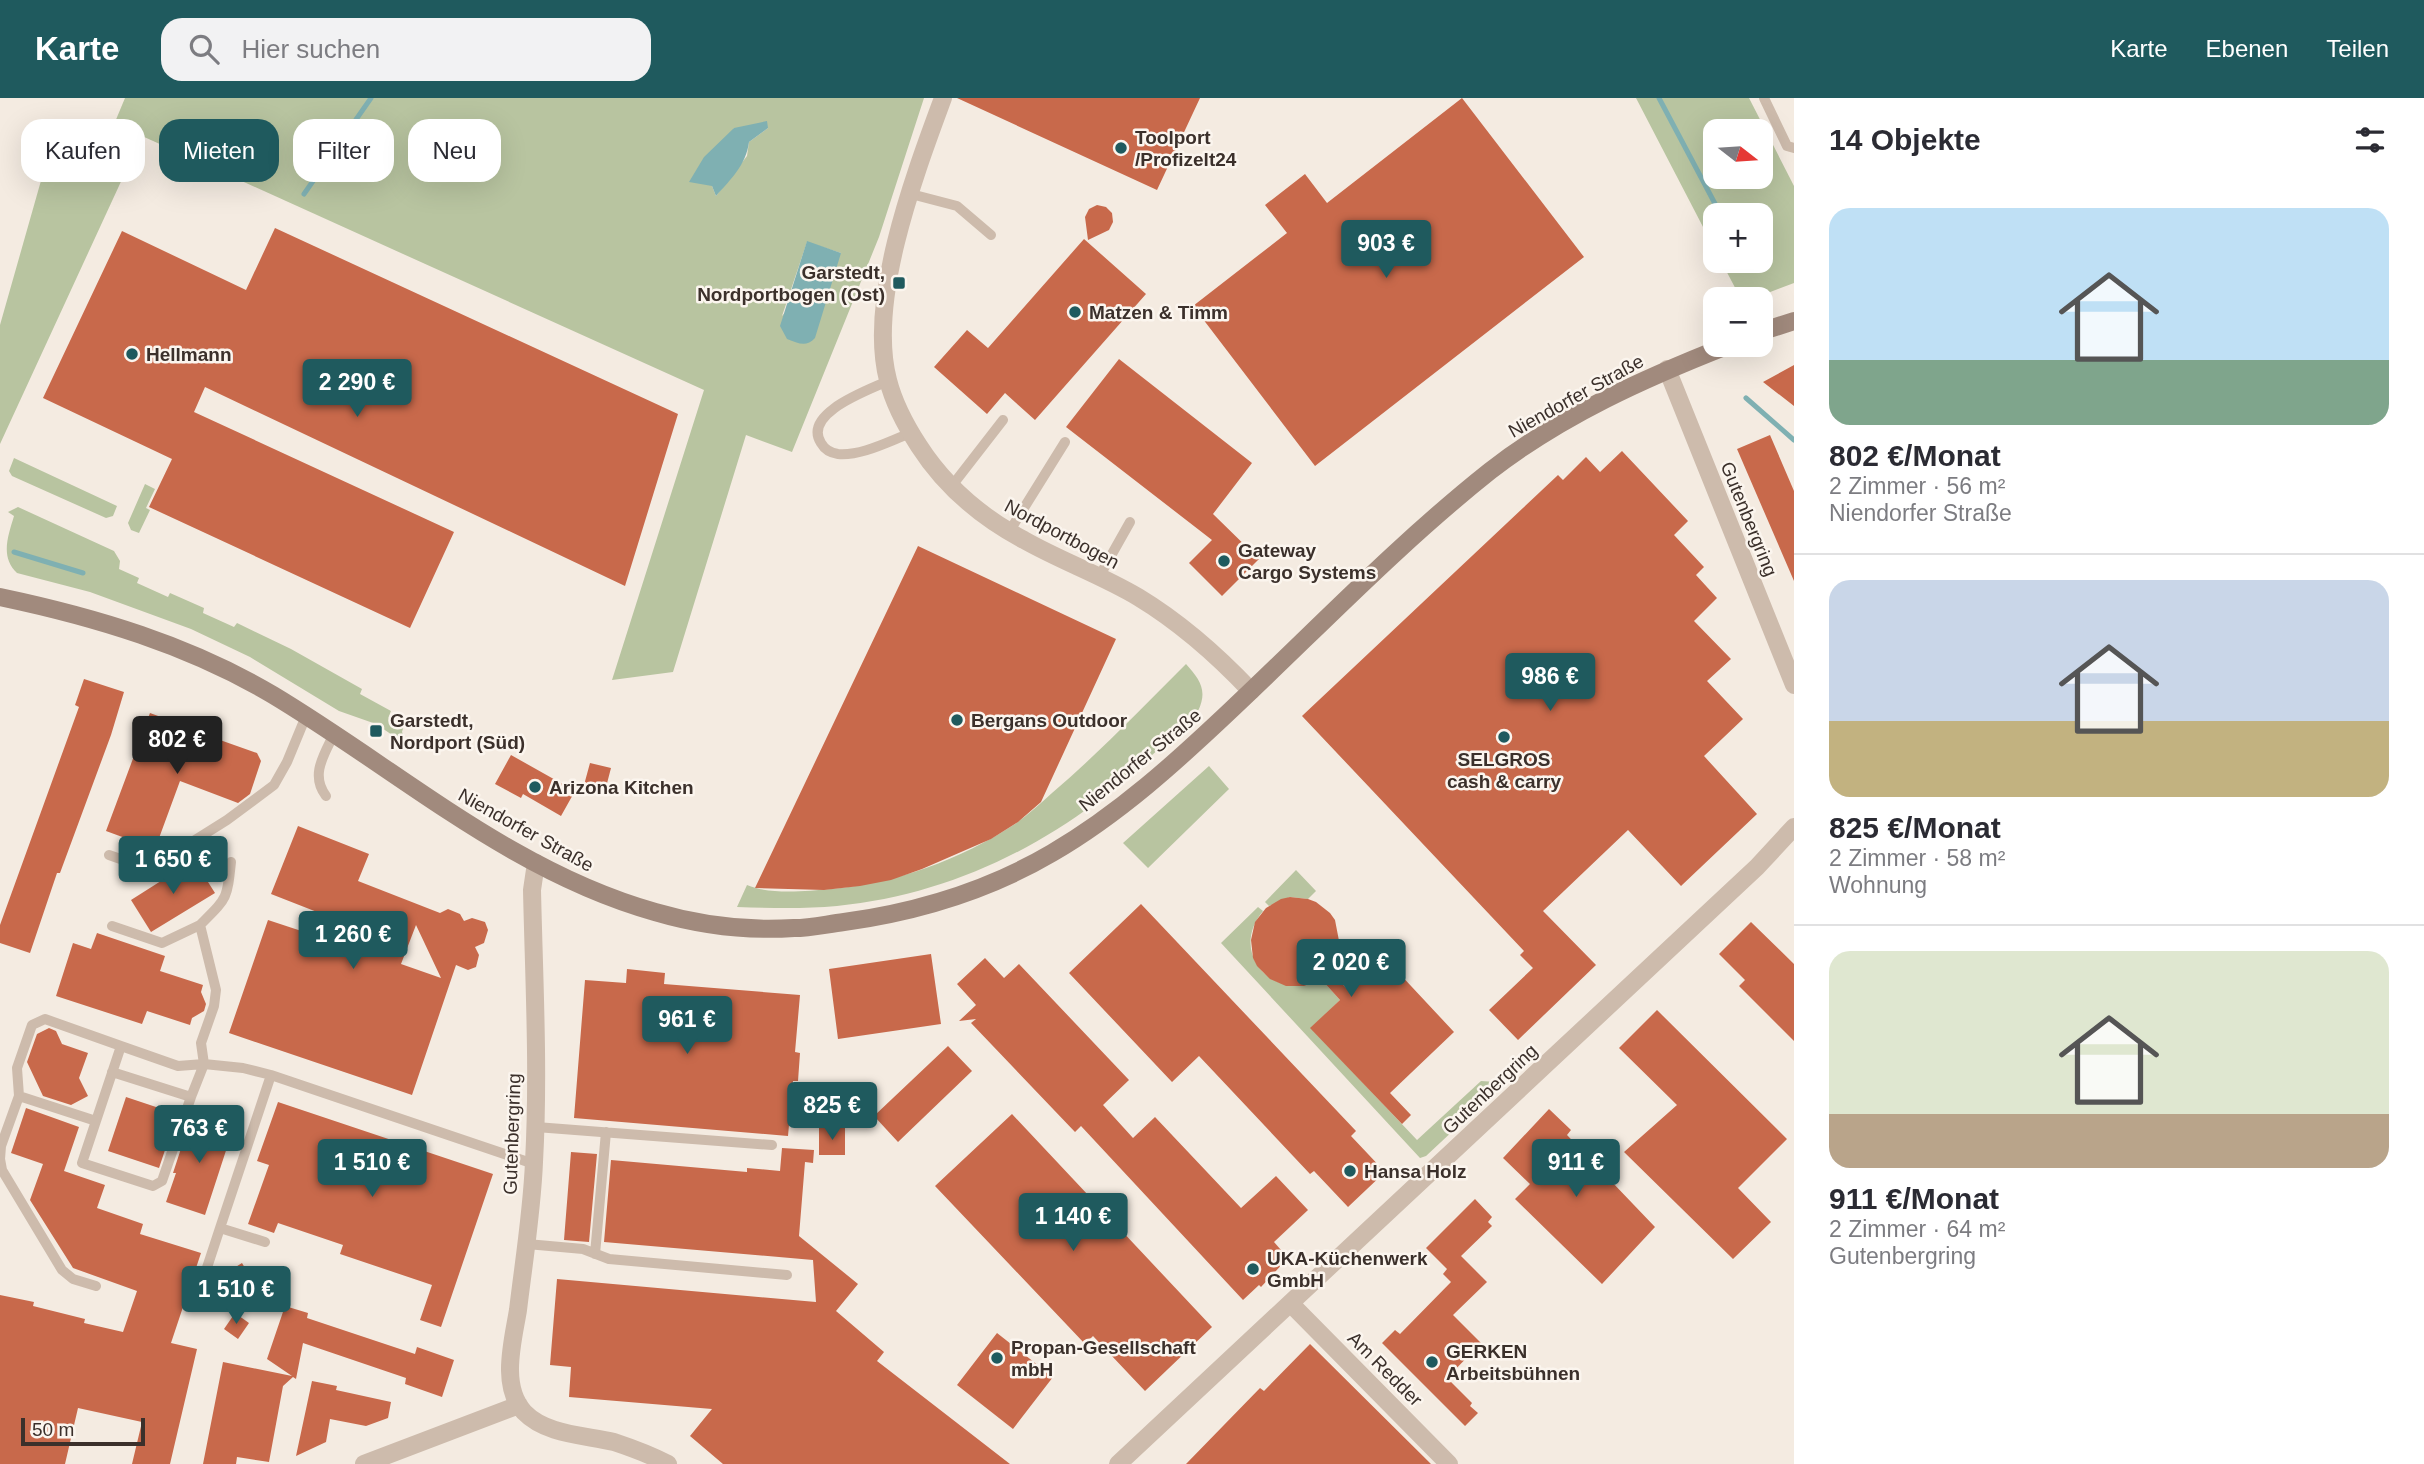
<!DOCTYPE html>
<html lang="de">
<head>
<meta charset="utf-8">
<style>
	:root { --surface:#fff; --page:#f2f2f3; --text:#2b2b33; --muted:#7c7c81; --line:#e1e1e2; --accent:#1f5a5e }
	body { margin:0; font-family:Helvetica,sans-serif; background:var(--page); color:var(--text); height:100vh; display:flex; flex-direction:column; font-size:26px; white-space:nowrap }
	* { box-sizing:border-box; margin:0 }
	p { font-size:23px; color:var(--muted) }
	.icon { flex:none; width:38px; height:38px; fill:none; stroke:currentColor; stroke-width:2; stroke-linecap:round; stroke-linejoin:round }
	.map { position:relative; flex:1; overflow:hidden }
	.panel { display:flex; flex-direction:column; background:var(--surface); width:630px }
	.panel>* { flex:none }
	.guide { position:absolute; left:21px; top:21px; width:665px; height:63px; display:flex; gap:14px }
	.needle { width:46px; rotate:107deg }
	.controls { position:absolute; left:1703px; top:21px; display:grid; gap:14px }
	.controls a { display:grid; place-items:center; width:70px; height:70px; border-radius:14px; background:var(--surface); box-shadow:0 7px 28px #0002; font-size:35px }
	.scale { position:absolute; left:21px; bottom:18px; width:124px; box-sizing:border-box; padding-left:7px; border:4px solid #3b302b; border-top:0; font-size:19px; line-height:24px; white-space:nowrap; color:#3b302b; -webkit-text-stroke:5px #fbf5ee; paint-order:stroke }
	.price { position:absolute; translate:-50% -60px; padding:0 16px; border-radius:7px; background:var(--accent); color:#fff; font-size:23px; line-height:46px; filter:drop-shadow(0 2px 4px #0008) }
	.price::after { content:''; position:absolute; left:50%; top:42px; width:21px; height:16px; margin-left:-10px; background:inherit; clip-path:polygon(0 0,100% 0,50% 100%) }
	.price.current { background:#222; color:#fff }
	ul { padding:0; list-style:none }
	li { display:grid; align-content:center; gap:14px; height:371px; padding:0 35px }
	li+li { border-top:2px solid var(--line) }
	li span { display:grid; place-items:center; height:217px; border-radius:21px; color:#555 }
	li>.icon { margin-inline-start:auto }
	span .icon { width:126px; height:126px; fill:#fffc; stroke-width:1 }
	li b { font-size:30px }
	h2 { display:flex; justify-content:space-between; align-items:center; height:84px; padding:0 35px; font-size:30px }
	.tag { padding:0 24px; border-radius:21px; background:var(--surface); box-shadow:0 7px 28px #0002; font-size:24px; line-height:63px }
	.tag.current { background:var(--accent); color:#fff }
	header { display:flex; align-items:center; gap:42px; box-sizing:border-box; height:98px; padding:0 35px; background:var(--accent); color:#fff }
	header strong { font-size:33px }
	nav { display:flex; gap:38px; margin-inline-start:auto; font-size:24px }
	.search { width:490px; height:63px; background:var(--page); display:flex; align-items:center; gap:18px; box-sizing:border-box; padding:0 24px; border-radius:21px; color:var(--muted); font-size:26px }
	main { display:flex; flex:1; min-height:0 }
	.map>svg:first-child { display:block }
	.green { fill:#b8c4a0; fill-rule:evenodd }
	.water { fill:#7fb0b2 }
	.lines { fill:none; stroke-linecap:round; stroke-linejoin:round }
	.stream { stroke:#7fb0b2; stroke-width:5 }
	.building { fill:#c8694b; fill-rule:evenodd }
	.service { stroke:#cdbbac; stroke-width:10 }
	.minor { stroke:#cdbbac; stroke-width:18 }
	.secondary { stroke:#a18a7d; stroke-width:18 }
	.poi-dot { fill:#1f5a5e; stroke:#fbf5ee; stroke-width:2.5 }
	.labels { text-anchor:middle; dominant-baseline:central; stroke-width:5; stroke-linejoin:round; paint-order:stroke }
	.poi-label { font-size:19px; font-weight:bold; fill:#3b302b; stroke:#fbf5ee; text-anchor:start }
	.street-label { font-size:19px; fill:#3b302b; stroke:#fbf5ee }
</style>
</head>
<body>
<header>
<strong>Karte</strong>
<div class="search"><svg class="icon" aria-label="search" viewBox="0 0 24 24"><circle cx="10" cy="10" r="6"/><path d="M15 15l6 6"/></svg>Hier suchen</div>
<nav><a>Karte</a><a>Ebenen</a><a>Teilen</a></nav>
</header>
<main>
<div class="map">
<svg width="1794" height="1366" viewBox="0 0 1794 1366">
	<rect width="100%" height="100%" fill="#f4ebe1"/>
	<path class="green" d="M125,0H924L879,139L792,354L746,337L673,574L612,582L704,292L142,38L0,346V227L48,58L105,48ZM734,30H768L749,44L747,58L716,98L712,88ZM807,144L841,155L782,218Z
		M1636,0H1749L1794,88V185L1752,201H1741L1721,163H1760V117H1715V152ZM1715,33H1760V79H1715Z
		M14,360L117,408L113,418L106,420L12,378L9,373Z
		M145,386L155,391L146,410L150,412L139,435L131,432L128,425Z
		M18,409L114,453L120,463L119,471L139,480L137,485L168,499L170,495L204,510L203,515L234,529L237,525L291,551L362,591L360,596L391,613L389,618L404,627L402,634L406,642L404,645L376,626L339,613L250,559L191,531L90,494L17,475C0,459 8,438 14,418L8,414Z
		M1186,566C1200,582 1208,592 1198,613C1165,645 1132,678 1095,705C1021,761 931,799 837,808C804,811 770,810 737,809L747,787C770,797 806,793 831,791C896,785 960,762 1015,726C1028,717 1040,706 1052,695C1099,655 1142,610 1186,566Z
		M1209,668L1229,691L1148,770L1123,745Z
		M1296,772L1316,793L1308,801L1290,799L1269,808L1265,804Z
		M1258,809L1263,813C1228,855 1273,905 1321,881L1340,902L1311,930L1417,1042L1481,983L1497,984L1501,988L1426,1058L1420,1060L1221,845Z"/>
	<path class="water" d="M767,23L768,30L749,44C746,67 731,81 716,98L712,88L689,84L704,59L734,30Z
		M807,143L841,155L815,240C806,250 798,245 787,241L780,228Z"/>
	<g class="lines">
		<path class="stream" d="M1659,0L1721,117
			M304,96L371,0
			M1745,163V164
			M1746,300L1794,342
			M14,454L83,475"/>
	</g>
	<path class="building" d="M957,0H1200L1157,92Z
		M1462,0L1584,159L1315,368L1193,208L1287,135L1265,107L1305,76L1327,105Z
		M1097,107L1106,109L1112,115L1113,124L1109,132L1088,142L1085,119L1089,111Z
		M275,130L678,316L625,488L205,289L194,314L454,434L410,530L149,409L172,361L43,300L122,133L246,192Z
		M1084,141L1146,196L1035,322L1005,295L987,316L934,269L967,232L988,250Z
		M1119,261L1252,365L1213,416L1259,461L1222,498L1189,465L1212,442L1066,329Z
		M1794,267V308L1763,284Z
		M1770,337L1794,393V483L1737,351Z
		M1622,353L1688,423L1674,437L1704,469L1696,477L1717,500L1694,523L1731,561L1707,583L1743,621L1704,658L1757,716L1681,788L1628,732L1543,813L1596,867L1518,942L1489,912L1533,870L1520,857L1524,853L1302,618L1558,377L1563,382L1586,359L1600,374Z
		M918,448L1116,541L1041,704L1018,724L991,741L922,771L891,782L860,788L824,792L755,790Z
		M84,581L124,594L111,637L60,775H57L30,855L0,845V827L79,609L75,607Z
		M150,615L188,629L190,624L203,629L220,642L257,655L261,663L250,696L238,705L180,683L155,751L106,733Z
		M511,657L575,693L561,718L523,696L521,700L495,686Z
		M590,665L611,670L605,693L584,687Z
		M298,728L369,756L358,783L440,815L448,811L460,816L464,823L472,820L485,824L488,832L484,845L475,849L479,857L476,869L468,872L456,867L412,997L229,935L268,822L356,851L363,832L271,796ZM416,827L441,880L401,866Z
		M194,762L215,795L151,834L131,802Z
		M1290,799L1308,801L1316,804L1330,815L1335,822L1340,848L1331,874L1348,892L1383,858L1454,934L1390,995L1411,1017L1402,1026L1310,930L1340,902L1321,881L1304,888H1286L1270,881L1257,868L1253,860L1251,842L1255,824L1266,810L1281,801Z
		M1141,806L1356,1033L1351,1038L1385,1074L1348,1109L1314,1073L1310,1076L1199,958L1172,984L1069,875Z
		M1751,824L1794,866V943L1739,888L1745,882L1719,856Z
		M97,835L165,858L160,873L203,887L201,894L206,906L204,913L192,920L190,927L147,913L142,926L56,898L73,845L91,851Z
		M931,856L941,926L838,941L829,871Z
		M985,860L1004,880L1019,866L1129,982L1103,1007L1133,1040L1155,1019L1241,1110L1276,1078L1308,1112L1274,1144L1288,1160L1261,1189L1259,1187L1243,1202L1081,1028L1075,1034L971,925L976,921L959,923L976,907L957,886Z
		M627,871L665,875L664,886L800,897L795,954L800,955L798,983H793L788,1038L574,1020L585,882L626,885Z
		M1657,912L1787,1041L1738,1090L1771,1124L1733,1161L1624,1054L1677,1007L1619,950Z
		M49,930L56,933L62,946L88,955L79,980L88,998L71,1007L43,998L27,964L37,936Z
		M948,948L972,973L898,1044L874,1018Z
		M126,999L177,1016L159,1070L108,1053Z
		M278,1004L493,1076L441,1229L420,1222L432,1187L340,1156L343,1147L278,1125L274,1135L248,1126L269,1067L257,1063Z
		M26,1010L79,1029L64,1073L105,1087L97,1110L143,1126L140,1136L201,1155L171,1245L197,1251L170,1366H132L142,1324L78,1310L65,1366H0V1197L34,1204L33,1208L85,1221L84,1225L123,1234L137,1193L73,1170L30,1102L43,1066L11,1055Z
		M1549,1011L1571,1032L1567,1037L1655,1129L1602,1186L1515,1101L1530,1086L1503,1060Z
		M1012,1016L1212,1229L1145,1293L1093,1238L1085,1246L935,1088Z
		M195,1018L233,1031L205,1117L166,1104L176,1075H173L191,1020L194,1021Z
		M819,1030H845V1057H819Z
		M782,1050L814,1052L813,1065L805,1064L799,1138L858,1186L836,1213L884,1254L877,1263L1010,1366H723L690,1338L712,1311L569,1299L571,1269L550,1267L557,1181L816,1204L813,1162L604,1144L611,1062L747,1074V1070L780,1073Z
		M571,1054L597,1056L589,1144L564,1142Z
		M1475,1101L1492,1119L1488,1124L1492,1128L1461,1158L1487,1184L1453,1217L1481,1245L1447,1280L1472,1305L1470,1308L1478,1315L1465,1328L1382,1245L1395,1232L1400,1236L1451,1184L1443,1176L1447,1171L1426,1150Z
		M242,1165L255,1187L222,1207L210,1185Z
		M285,1208L308,1215L307,1220L415,1256L417,1249L454,1262L442,1299L405,1286L406,1280L303,1245L296,1281L293,1279L283,1288L269,1364L237,1359L236,1366H203L223,1264L292,1278L267,1261Z
		M235,1215L249,1225L238,1241L224,1231Z
		M997,1235L1053,1279L1013,1331L957,1287Z
		M1310,1246L1431,1366H1186L1260,1290L1264,1293Z
		M312,1283L337,1288L336,1292L391,1304L388,1320L366,1328L330,1321L326,1344L296,1358Z"/>
	<g class="lines">
		<path class="service" d="M1764,0L1787,48L1794,50
			M911,96L957,108L991,137
			M888,283C869,292 802,315 821,345C825,352 831,355 838,356C862,358 889,343 911,335
			M951,389L1003,322
			M1009,434L1065,344
			M1099,479L1130,424
			M326,698C310,677 324,657 334,636
			M109,757L149,771L227,722L274,687L287,664L306,618
			M112,828L162,845L200,827
			M112,974L191,999L204,966L201,945L214,908L216,892L200,827C227,800 227,802 231,764
			M19,998L96,1023
			M191,999L162,1083L153,1088L82,1065L121,948L178,968L204,966L243,970L271,977L534,1066
			M536,1029L772,1047
			M265,1144L220,1130L271,977
			M527,1146L583,1151L609,1161L787,1177
			M595,1156L606,1034
			M96,1188L73,1181L62,1172L2,1072L0,1061L1,1048L19,998L17,970L32,927L45,921L121,948
			M197,1200L220,1130"/>
		<path class="minor" d="M943,0C915,76 867,202 888,282C894,306 906,328 919,348C946,390 981,419 1024,442C1061,463 1101,477 1138,499C1181,525 1217,557 1251,593
			M1667,271L1794,587
			M536,765L532,792C534,882 539,973 534,1064C532,1113 524,1162 518,1212C513,1243 500,1288 524,1314C546,1337 585,1337 614,1344C632,1350 651,1357 668,1366
			M1291,1206L1449,1366
			M364,1366L519,1307
			M1118,1366L1757,769L1794,729"/>
		<path class="secondary" d="M1760,234L1794,223
			M0,499C95,519 189,547 273,597C398,672 512,774 655,814C699,827 748,833 794,830C811,830 827,826 844,824C916,814 989,792 1052,755C1119,716 1176,664 1232,611C1317,531 1398,446 1490,373C1562,317 1645,280 1729,247"/>
	</g>
	<g class="poi-dot">
		<circle cx="1121" cy="50" r="7"/>
		<rect x="892" y="178" width="14" height="14" rx="3.5"/>
		<circle cx="1075" cy="214" r="7"/>
		<circle cx="132" cy="256" r="7"/>
		<circle cx="1224" cy="463" r="7"/>
		<circle cx="957" cy="622" r="7"/>
		<rect x="369" y="626" width="14" height="14" rx="3.5"/>
		<circle cx="1504" cy="639" r="7"/>
		<circle cx="535" cy="689" r="7"/>
		<circle cx="1350" cy="1073" r="7"/>
		<circle cx="1253" cy="1171" r="7"/>
		<circle cx="997" cy="1260" r="7"/>
		<circle cx="1432" cy="1264" r="7"/>
	</g>
	<g class="labels">
		<g class="poi-label">
			<text x="1135" y="39">Toolport<tspan x="1135" dy="22">/Profizelt24</tspan></text>
			<text x="885" y="174" text-anchor="end">Garstedt,<tspan x="885" dy="22">Nordportbogen (Ost)</tspan></text>
			<text x="1089" y="214">Matzen &amp; Timm</text>
			<text x="146" y="256">Hellmann</text>
			<text x="1238" y="452">Gateway<tspan x="1238" dy="22">Cargo Systems</tspan></text>
			<text x="390" y="622">Garstedt,<tspan x="390" dy="22">Nordport (Süd)</tspan></text>
			<text x="971" y="622">Bergans Outdoor</text>
			<text x="1504" y="661" text-anchor="middle">SELGROS<tspan x="1504" dy="22">cash &amp; carry</tspan></text>
			<text x="549" y="689">Arizona Kitchen</text>
			<text x="1364" y="1073">Hansa Holz</text>
			<text x="1267" y="1160">UKA-Küchenwerk<tspan x="1267" dy="22">GmbH</tspan></text>
			<text x="1011" y="1249">Propan-Gesellschaft<tspan x="1011" dy="22">mbH</tspan></text>
			<text x="1446" y="1253">GERKEN<tspan x="1446" dy="22">Arbeitsbühnen</tspan></text>
		</g>
		<g class="street-label">
			<text transform="translate(1576 298) rotate(-29)">Niendorfer Straße</text>
			<text transform="translate(1749 421) rotate(68)">Gutenbergring</text>
			<text transform="translate(1062 436) rotate(28)">Nordportbogen</text>
			<text transform="translate(1140 662) rotate(-39)">Niendorfer Straße</text>
			<text transform="translate(526 732) rotate(29)">Niendorfer Straße</text>
			<text transform="translate(1490 991) rotate(-43)">Gutenbergring</text>
			<text transform="translate(512 1036) rotate(-88)">Gutenbergring</text>
			<text transform="translate(1385 1271) rotate(45)">Am Redder</text>
		</g>
	</g>
</svg>
<div class="controls">
<a><svg class="needle" viewBox="-14 -14 28 28"><path d="M0-13l5 13h-10z" fill="#e53935"/><path d="M0 13l5-13h-10z" fill="#7c7c81"/></svg></a>
<a>+</a>
<a>−</a>
</div>
<div class="scale">50 m</div>
<b class="price" style="left:1386px;top:182px">903 €</b>
<b class="price" style="left:357px;top:321px">2 290 €</b>
<b class="price" style="left:1550px;top:615px">986 €</b>
<b class="price current" style="left:177px;top:678px">802 €</b>
<b class="price" style="left:173px;top:798px">1 650 €</b>
<b class="price" style="left:353px;top:873px">1 260 €</b>
<b class="price" style="left:1351px;top:901px">2 020 €</b>
<b class="price" style="left:687px;top:958px">961 €</b>
<b class="price" style="left:832px;top:1044px">825 €</b>
<b class="price" style="left:199px;top:1067px">763 €</b>
<b class="price" style="left:372px;top:1101px">1 510 €</b>
<b class="price" style="left:1576px;top:1101px">911 €</b>
<b class="price" style="left:1073px;top:1155px">1 140 €</b>
<b class="price" style="left:236px;top:1228px">1 510 €</b>
<div class="guide">
<a class="tag">Kaufen</a>
<a class="tag current">Mieten</a>
<a class="tag">Filter</a>
<a class="tag">Neu</a>
</div>
</div>
<section class="panel">
<h2>14 Objekte<svg class="icon" aria-label="filters" viewBox="0 0 24 24"><path d="M4 7h16M4 17h16"/><circle cx="9" cy="7" r="2"/><circle cx="15" cy="17" r="2"/></svg></h2>
<ul>
<li><span style="background:linear-gradient(#bfe0f5 70%,#7fa58c 0)"><svg class="icon" aria-label="home" viewBox="0 0 24 24"><path d="M3 11l9-7 9 7M6 9v11h12V9"/></svg></span><div><b>802 €/Monat</b><p>2 Zimmer · 56 m²</p><p>Niendorfer Straße</p></div></li>
<li><span style="background:linear-gradient(#c9d6e8 65%,#c2b280 0)"><svg class="icon" aria-label="home" viewBox="0 0 24 24"><path d="M3 11l9-7 9 7M6 9v11h12V9"/></svg></span><div><b>825 €/Monat</b><p>2 Zimmer · 58 m²</p><p>Wohnung</p></div></li>
<li><span style="background:linear-gradient(#dfe7d0 75%,#b9a48a 0)"><svg class="icon" aria-label="home" viewBox="0 0 24 24"><path d="M3 11l9-7 9 7M6 9v11h12V9"/></svg></span><div><b>911 €/Monat</b><p>2 Zimmer · 64 m²</p><p>Gutenbergring</p></div></li>
</ul>
</section>
</main>
</body>
</html>
